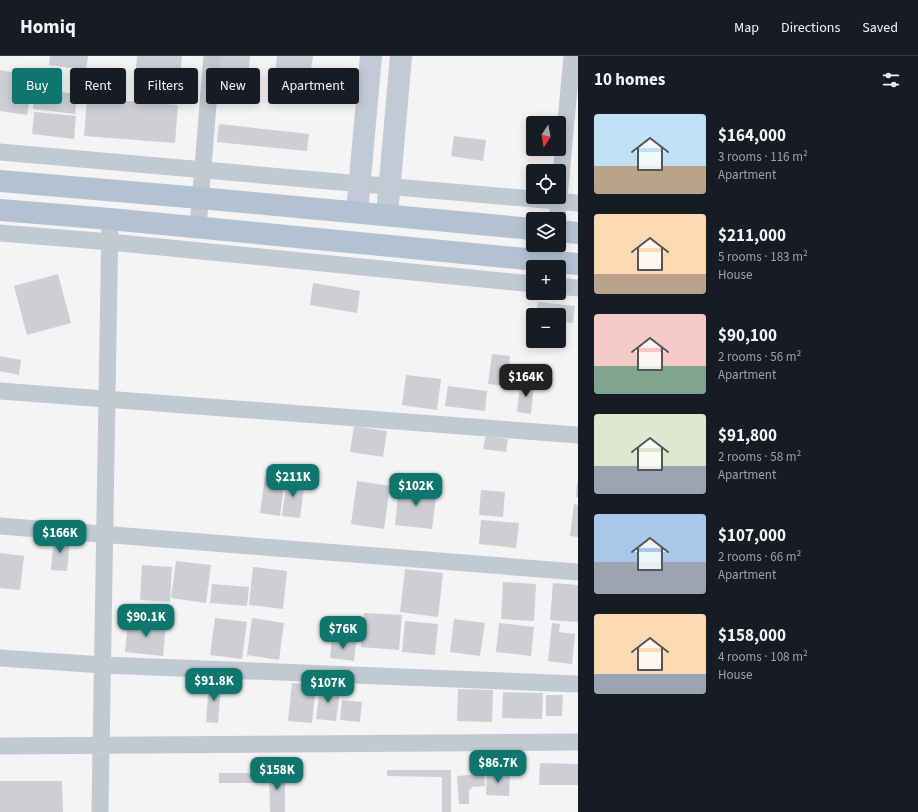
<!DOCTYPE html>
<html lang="en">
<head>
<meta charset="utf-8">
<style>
	:root { --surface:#171b24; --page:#242831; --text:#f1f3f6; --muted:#9ea1a6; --line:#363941; --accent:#0f766e }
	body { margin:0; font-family:"Source Sans 3",sans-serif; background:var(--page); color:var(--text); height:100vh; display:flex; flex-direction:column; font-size:15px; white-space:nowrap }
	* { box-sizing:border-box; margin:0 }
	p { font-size:13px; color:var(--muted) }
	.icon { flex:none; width:22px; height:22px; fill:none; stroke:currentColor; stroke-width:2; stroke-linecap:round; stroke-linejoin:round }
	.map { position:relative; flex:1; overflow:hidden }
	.sheet { display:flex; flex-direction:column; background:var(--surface); width:340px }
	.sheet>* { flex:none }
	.hud { position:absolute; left:12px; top:12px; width:380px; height:36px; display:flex; gap:8px }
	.needle { width:26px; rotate:191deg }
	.buttons { position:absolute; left:526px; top:60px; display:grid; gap:8px }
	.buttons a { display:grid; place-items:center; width:40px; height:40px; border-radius:4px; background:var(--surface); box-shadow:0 2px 10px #0003; font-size:20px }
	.price { position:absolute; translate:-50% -34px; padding:0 9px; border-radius:8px; background:var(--accent); color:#fff; font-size:13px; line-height:26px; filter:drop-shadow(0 1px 2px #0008) }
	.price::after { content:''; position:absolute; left:50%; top:24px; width:12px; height:9px; margin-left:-6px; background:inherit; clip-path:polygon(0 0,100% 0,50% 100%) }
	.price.active { background:#222; color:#fff }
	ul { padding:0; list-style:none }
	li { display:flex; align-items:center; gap:12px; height:100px; padding:0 16px }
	li span { display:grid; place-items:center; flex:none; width:112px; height:80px; border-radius:4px; color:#555 }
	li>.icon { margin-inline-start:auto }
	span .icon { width:48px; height:48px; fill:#fffc; stroke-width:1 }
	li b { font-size:17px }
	h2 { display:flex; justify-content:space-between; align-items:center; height:48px; padding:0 16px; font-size:17px }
	.pill { padding:0 14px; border-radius:4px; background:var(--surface); box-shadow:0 2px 10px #0003; font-size:14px; line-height:36px }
	.pill.active { background:var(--accent); color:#fff }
	header { display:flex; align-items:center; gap:24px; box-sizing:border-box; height:56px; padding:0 20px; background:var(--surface); border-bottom:1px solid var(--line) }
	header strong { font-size:19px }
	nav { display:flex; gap:22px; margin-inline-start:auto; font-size:14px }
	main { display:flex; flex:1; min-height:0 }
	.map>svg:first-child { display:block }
	.building { fill:#cdcfd5 }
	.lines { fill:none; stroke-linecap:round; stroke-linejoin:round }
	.street { stroke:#c1cad2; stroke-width:17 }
	.secondary { stroke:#c1cbd6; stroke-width:22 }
	.primary { stroke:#b3c2d1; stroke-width:22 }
</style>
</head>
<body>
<header>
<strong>Homiq</strong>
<nav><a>Map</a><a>Directions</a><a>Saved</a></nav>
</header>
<main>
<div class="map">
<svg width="578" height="756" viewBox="0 0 578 756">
	<rect width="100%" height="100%" fill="#f5f3f3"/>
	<path class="building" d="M50,0H88L86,14L49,9Z
		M137,0H182L179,28L135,24Z
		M219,0H250L247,33L216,31Z
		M277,0H313L307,39L273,34Z
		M0,14L34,20L27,59L0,55Z
		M35,33L77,38L75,58L33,53Z
		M87,42L178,49L175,87L84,80Z
		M34,56L76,60L74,83L32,78Z
		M219,68L309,78L307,95L217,86Z
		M454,80L486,84L483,105L451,100Z
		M58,218L71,267L27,279L14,230Z
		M313,227L360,235L357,257L310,249Z
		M538,246L575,250L573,267L559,265V259H536Z
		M492,298L510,300L507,330L488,328Z
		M0,300L21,304L19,319L0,315Z
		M406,319L441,323L437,354L402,349Z
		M520,327L534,329L531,358L517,356Z
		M448,330L487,335L485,355L445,350Z
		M354,370L387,375L383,401L350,396Z
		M486,379L508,383L506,396L483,393Z
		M265,420L285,422L280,460L260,457Z
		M287,421L305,424L300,462L282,460Z
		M357,425L390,430L384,473L351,468Z
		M577,427H578V441H576Z
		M399,430L437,434L432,473L395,469Z
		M481,434L505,436L503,461L479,459Z
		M574,448L578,449V481L570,480Z
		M481,464L519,467L516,492L479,488Z
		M54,481L70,482L67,515L51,514Z
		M0,497L24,500L20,534L0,532Z
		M176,505L211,509L206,547L171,542Z
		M142,509L172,511L170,546L140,544Z
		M253,511L287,515L283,553L249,549Z
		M405,513L443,517L438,561L400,556Z
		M503,526L536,528L534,565L501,563Z
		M553,527L578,529V566L550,564Z
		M212,528L249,531L247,550L210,547Z
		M364,557L402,559L399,594L361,591Z
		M215,562L247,566L242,603L210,599Z
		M252,562L284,567L279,604L247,599Z
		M454,563L485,567L480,600L450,596Z
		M128,564L166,568L163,600L125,596Z
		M405,565L438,568L435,599L402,596Z
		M499,567L534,571L531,600L496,596Z
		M552,567L560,568L559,576L575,578L572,608L548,605Z
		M332,582L356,586L354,605L330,602Z
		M209,626L221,627L218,667L206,666Z
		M292,627L316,629L312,667L288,665Z
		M320,632L340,634L336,665L316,663Z
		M458,633L493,634L492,666L457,665Z
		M503,636L543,637L542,663L502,662Z
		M546,639H563L562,660H546Z
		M342,644L362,646L360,666L340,664Z
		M540,707L578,708V729H539Z
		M269,714H285V756H270Z
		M387,714H451V756H442V721L387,720Z
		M487,716L510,717L509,740L486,739Z
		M219,717H257V727H219Z
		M484,718L485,730L472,731L469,735V748H459L457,720Z
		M0,725H62L63,756H0Z"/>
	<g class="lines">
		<path class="street" d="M0,96L578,147
			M557,163L572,0
			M198,171L212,0
			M0,177L110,186L533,228
			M559,230L578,232
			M0,335L578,379
			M0,470L578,516
			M0,602L103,609L578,628
			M0,690L578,686
			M100,756L110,163"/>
		<path class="secondary" d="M357,156L371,0
			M387,159L401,0"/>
		<path class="primary" d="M0,125L200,142L533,173
			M0,154L110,163L578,208
			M559,175L578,177"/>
	</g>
</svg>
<div class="buttons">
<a><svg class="needle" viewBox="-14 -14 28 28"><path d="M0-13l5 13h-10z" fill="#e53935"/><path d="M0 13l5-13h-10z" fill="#9ea1a6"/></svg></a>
<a><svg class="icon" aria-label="locate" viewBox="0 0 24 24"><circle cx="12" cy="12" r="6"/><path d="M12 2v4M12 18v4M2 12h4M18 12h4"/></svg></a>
<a><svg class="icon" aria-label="layers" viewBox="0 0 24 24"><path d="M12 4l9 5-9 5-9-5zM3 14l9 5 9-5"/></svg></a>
<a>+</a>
<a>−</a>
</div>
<b class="price active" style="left:526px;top:342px">$164K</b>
<b class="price" style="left:293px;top:442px">$211K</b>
<b class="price" style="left:416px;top:451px">$102K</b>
<b class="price" style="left:60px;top:498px">$166K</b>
<b class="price" style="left:146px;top:582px">$90.1K</b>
<b class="price" style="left:343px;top:594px">$76K</b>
<b class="price" style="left:214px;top:646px">$91.8K</b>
<b class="price" style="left:328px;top:648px">$107K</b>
<b class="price" style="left:498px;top:728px">$86.7K</b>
<b class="price" style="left:277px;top:735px">$158K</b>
<div class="hud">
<a class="pill active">Buy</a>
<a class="pill">Rent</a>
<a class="pill">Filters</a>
<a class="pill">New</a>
<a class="pill">Apartment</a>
</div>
</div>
<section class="sheet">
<h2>10 homes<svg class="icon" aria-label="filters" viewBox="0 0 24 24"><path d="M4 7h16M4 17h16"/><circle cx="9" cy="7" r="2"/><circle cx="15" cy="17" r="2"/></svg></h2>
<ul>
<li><span style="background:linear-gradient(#bfe0f5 65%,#b9a48a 0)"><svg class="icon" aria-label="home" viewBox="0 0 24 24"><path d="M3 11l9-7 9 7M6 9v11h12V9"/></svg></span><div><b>$164,000</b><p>3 rooms · 116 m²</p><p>Apartment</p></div></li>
<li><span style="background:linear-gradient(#ffd9b3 75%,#b9a48a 0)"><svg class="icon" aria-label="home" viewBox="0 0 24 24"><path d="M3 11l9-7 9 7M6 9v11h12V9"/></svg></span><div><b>$211,000</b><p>5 rooms · 183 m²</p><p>House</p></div></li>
<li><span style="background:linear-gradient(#f6c9c9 65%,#7fa58c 0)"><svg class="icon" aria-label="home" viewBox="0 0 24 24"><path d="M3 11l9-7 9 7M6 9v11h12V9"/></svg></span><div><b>$90,100</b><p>2 rooms · 56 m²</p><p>Apartment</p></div></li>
<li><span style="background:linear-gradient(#dfe7d0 65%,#9aa5b1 0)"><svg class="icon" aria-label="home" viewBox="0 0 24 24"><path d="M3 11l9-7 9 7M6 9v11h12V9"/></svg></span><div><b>$91,800</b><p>2 rooms · 58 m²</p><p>Apartment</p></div></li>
<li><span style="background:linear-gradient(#a9c7e8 60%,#9aa5b1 0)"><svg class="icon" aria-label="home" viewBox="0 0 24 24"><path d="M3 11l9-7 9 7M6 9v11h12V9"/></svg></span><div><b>$107,000</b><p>2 rooms · 66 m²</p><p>Apartment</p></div></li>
<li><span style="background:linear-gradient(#ffd9b3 75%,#9aa5b1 0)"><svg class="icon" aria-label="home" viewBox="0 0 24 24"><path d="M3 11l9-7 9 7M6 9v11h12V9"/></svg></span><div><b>$158,000</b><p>4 rooms · 108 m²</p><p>House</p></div></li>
</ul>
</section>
</main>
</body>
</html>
